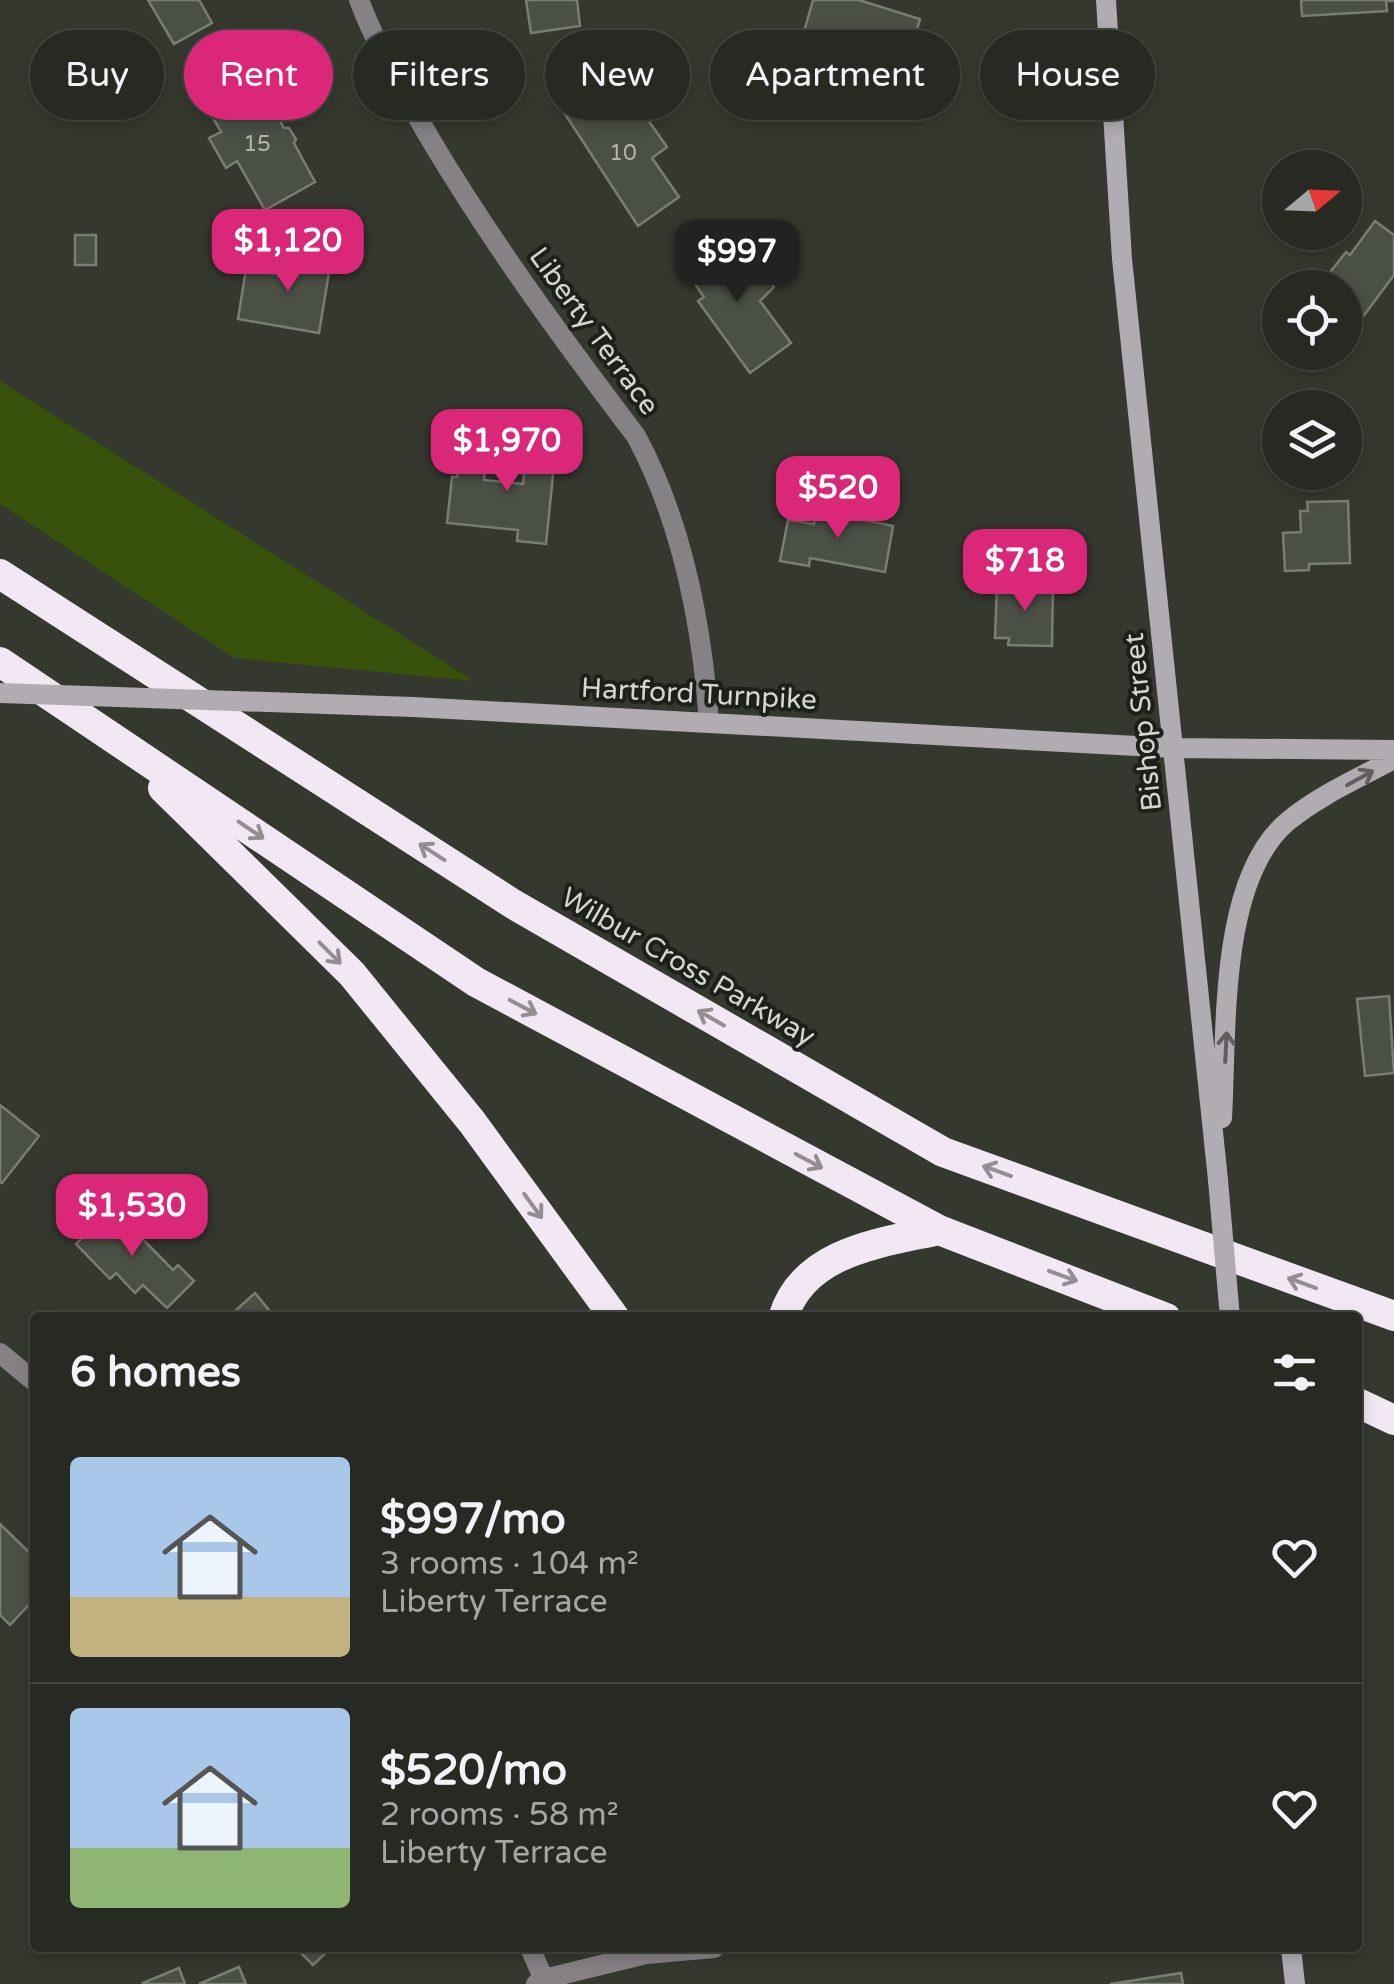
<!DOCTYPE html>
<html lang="en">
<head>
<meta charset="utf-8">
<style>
	:root { --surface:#272a22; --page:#33362f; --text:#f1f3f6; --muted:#a4a7a5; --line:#434640; --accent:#db2777 }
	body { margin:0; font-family:"Varela Round",sans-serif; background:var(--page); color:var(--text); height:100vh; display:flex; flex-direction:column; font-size:38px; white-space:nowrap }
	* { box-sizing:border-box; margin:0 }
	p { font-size:32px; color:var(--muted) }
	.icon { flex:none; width:55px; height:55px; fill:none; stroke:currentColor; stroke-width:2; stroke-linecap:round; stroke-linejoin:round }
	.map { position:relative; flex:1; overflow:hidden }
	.sheet { position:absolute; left:30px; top:1312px; width:1332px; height:640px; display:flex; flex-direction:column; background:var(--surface); border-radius:10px; box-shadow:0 5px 15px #0003,0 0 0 2px var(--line) }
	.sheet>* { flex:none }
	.banner { position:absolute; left:30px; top:30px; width:1335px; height:90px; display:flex; gap:20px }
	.needle { width:65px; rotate:71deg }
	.controls { position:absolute; left:1262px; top:150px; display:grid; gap:20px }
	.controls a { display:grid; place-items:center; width:100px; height:100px; border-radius:50%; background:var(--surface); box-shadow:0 5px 15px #0003,0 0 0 2px var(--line); font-size:50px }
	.price { position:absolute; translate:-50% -85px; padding:0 22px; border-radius:20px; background:var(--accent); color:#fff; font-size:32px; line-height:65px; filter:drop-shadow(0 2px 5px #0008) }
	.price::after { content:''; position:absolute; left:50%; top:60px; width:30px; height:22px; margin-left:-15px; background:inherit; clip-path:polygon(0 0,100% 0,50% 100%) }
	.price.current { background:#222; color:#fff }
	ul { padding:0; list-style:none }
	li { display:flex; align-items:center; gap:30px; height:250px; padding:0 40px }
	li+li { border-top:2px solid var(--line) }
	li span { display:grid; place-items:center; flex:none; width:280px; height:200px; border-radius:10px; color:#555 }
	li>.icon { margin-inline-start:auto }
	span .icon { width:120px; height:120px; fill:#fffc; stroke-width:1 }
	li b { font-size:42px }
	h2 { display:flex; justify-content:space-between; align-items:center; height:120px; padding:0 40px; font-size:42px }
	.pill { padding:0 35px; border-radius:45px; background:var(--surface); box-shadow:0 5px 15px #0003,0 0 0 2px var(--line); font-size:35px; line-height:90px }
	.pill.current { background:var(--accent); color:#fff }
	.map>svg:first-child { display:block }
	.green { fill:#38520b }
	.building { fill:#4b5045; stroke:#797e73; stroke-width:2.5 }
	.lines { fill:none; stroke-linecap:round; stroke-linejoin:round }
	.minor { stroke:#858185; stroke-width:20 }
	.secondary { stroke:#b1abb2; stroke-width:20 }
	.motorway { stroke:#f2e8f3; stroke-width:30 }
	.secondary-bridge { stroke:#b1abb2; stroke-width:20 }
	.oneway { stroke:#605e5e }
	.oneway2 { stroke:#928e91 }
	.labels { text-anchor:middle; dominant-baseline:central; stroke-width:8; stroke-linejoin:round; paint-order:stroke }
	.number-label { font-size:22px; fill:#b2b5ad }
	.street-label { font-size:28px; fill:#d4d7d0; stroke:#1d1f1a }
</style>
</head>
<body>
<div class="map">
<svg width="1394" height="1984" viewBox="0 0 1394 1984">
	<rect width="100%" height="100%" fill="#34382e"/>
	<path class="green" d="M0,381L474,681L234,658L0,504Z"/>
	<path class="building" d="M148,0H199L212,23L174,44Z
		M526,0H577L580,26L531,33Z
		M813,0H859L920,19L906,67L803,35Z
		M1301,0H1394V1H1386L1387,11L1302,16Z
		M241,76L257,105L268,99L284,128H289L296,139L294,143L315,182L265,210L237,161L226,168L209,138L221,132L202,98Z
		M601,85L626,120L641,110L667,147L652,158L679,197L638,226L563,111Z
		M1375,221L1394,235V275L1345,341V288H1325L1327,276L1346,252L1350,255Z
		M75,235H96V265H75Z
		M715,239L742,276L758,265L774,287L760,301L791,343L750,373L698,301L704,297L681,264Z
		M300,249L332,254L319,333L238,319L246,269L296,277Z
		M528,433L557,436L546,544L517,541L518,530L447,523L452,477H457L459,455L486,457L484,480L523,484Z
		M1348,501L1350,563L1309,564V570L1285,571L1283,533L1301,532L1300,511H1308L1307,502Z
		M817,507L865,516V520L893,526L885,572L810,558L809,566L780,561L788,520L814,524Z
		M1019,582L1053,584L1052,646L1008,645L1009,638H995L997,584L1019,585Z
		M1389,996L1394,1073L1365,1076L1357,999Z
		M0,1105L39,1136L2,1183L0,1182Z
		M112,1208L173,1270L178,1265L194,1281L167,1308L143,1285L135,1293L116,1273L110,1279L76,1244Z
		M255,1293L269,1310L261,1318H227Z
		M0,1524L35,1558L32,1569L35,1572V1598L10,1625L0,1615Z
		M296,1948H331L313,1965Z
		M239,1967L246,1984H199Z
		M179,1968L185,1984H144L143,1983Z
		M1181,1973L1183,1984H1110Z"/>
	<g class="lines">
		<path class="minor" d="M359,0C378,50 405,96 432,142C493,244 564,341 636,436C683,523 702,625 709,722
			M0,1353L35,1382
			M530,1948L546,1984
			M536,1984L544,1979L646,1954L714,1948"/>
		<path class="secondary" d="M1106,0L1122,259L1218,1180
			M413,707L1174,748L1394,750
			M1222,1118C1227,1033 1218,881 1287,822C1318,796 1359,778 1394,759
			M1291,1948L1295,1984"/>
		<path class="motorway" d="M0,574L513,904L943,1152L1394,1316
			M0,662L476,982L939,1230L1166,1318
			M163,788L352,974L472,1122L615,1318
			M783,1318C803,1251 880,1243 939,1230
			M1358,1403L1394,1420"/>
		<path class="secondary-bridge" d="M0,693L413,707
			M1218,1180L1230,1318"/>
	</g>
	<defs><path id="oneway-shaft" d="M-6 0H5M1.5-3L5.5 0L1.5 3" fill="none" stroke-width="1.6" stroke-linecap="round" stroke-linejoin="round" transform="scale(2.5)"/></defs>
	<g class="oneway">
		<use href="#oneway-shaft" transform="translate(1360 778) rotate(-29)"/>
		<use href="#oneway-shaft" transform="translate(1226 1047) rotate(-87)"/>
	</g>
	<g class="oneway2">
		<use href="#oneway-shaft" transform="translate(251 830) rotate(34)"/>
		<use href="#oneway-shaft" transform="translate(432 852) rotate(-147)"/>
		<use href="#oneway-shaft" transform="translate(330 953) rotate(45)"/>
		<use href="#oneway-shaft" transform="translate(523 1007) rotate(28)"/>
		<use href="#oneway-shaft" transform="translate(711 1018) rotate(-150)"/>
		<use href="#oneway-shaft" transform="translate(809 1161) rotate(28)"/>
		<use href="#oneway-shaft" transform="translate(997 1171) rotate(-160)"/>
		<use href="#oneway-shaft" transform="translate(533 1206) rotate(54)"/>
		<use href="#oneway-shaft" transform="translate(1063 1276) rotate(20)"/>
		<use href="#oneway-shaft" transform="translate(1302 1283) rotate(-160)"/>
	</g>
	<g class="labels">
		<g class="number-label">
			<text x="257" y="144">15</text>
			<text x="623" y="153">10</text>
		</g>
		<g class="street-label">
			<text transform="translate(594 331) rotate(54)">Liberty Terrace</text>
			<text transform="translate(699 694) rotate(3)">Hartford Turnpike</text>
			<text transform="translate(1143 722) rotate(-96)">Bishop Street</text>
			<text transform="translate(688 967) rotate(30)">Wilbur Cross Parkway</text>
		</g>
	</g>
</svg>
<div class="controls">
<a><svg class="needle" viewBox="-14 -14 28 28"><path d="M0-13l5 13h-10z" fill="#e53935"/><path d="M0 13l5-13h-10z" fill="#a4a7a5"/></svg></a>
<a><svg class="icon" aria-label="locate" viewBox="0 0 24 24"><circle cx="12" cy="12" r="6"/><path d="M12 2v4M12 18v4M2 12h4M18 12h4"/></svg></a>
<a><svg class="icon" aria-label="layers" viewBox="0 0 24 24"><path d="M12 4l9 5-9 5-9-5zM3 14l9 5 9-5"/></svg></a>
</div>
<b class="price" style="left:288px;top:294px">$1,120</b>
<b class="price current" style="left:737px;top:305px">$997</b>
<b class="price" style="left:507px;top:494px">$1,970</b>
<b class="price" style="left:838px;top:541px">$520</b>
<b class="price" style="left:1025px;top:614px">$718</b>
<b class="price" style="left:132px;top:1259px">$1,530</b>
<div class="banner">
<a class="pill">Buy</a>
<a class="pill current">Rent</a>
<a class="pill">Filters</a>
<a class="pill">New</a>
<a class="pill">Apartment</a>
<a class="pill">House</a>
</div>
<section class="sheet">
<h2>6 homes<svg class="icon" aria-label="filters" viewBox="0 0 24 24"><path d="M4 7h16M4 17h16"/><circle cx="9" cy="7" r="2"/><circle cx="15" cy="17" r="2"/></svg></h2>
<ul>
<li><span style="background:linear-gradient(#a9c7e8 70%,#c2b280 0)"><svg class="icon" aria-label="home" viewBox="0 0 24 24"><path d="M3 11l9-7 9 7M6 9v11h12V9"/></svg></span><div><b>$997/mo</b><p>3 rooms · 104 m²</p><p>Liberty Terrace</p></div><svg class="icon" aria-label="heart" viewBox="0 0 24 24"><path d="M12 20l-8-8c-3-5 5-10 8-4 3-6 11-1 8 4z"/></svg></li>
<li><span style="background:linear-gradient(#a9c7e8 70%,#8fb573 0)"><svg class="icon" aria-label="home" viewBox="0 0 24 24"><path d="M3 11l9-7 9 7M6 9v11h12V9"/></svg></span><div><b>$520/mo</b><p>2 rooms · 58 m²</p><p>Liberty Terrace</p></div><svg class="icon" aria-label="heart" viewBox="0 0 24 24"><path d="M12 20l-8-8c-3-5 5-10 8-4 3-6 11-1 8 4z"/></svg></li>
</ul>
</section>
</div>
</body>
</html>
